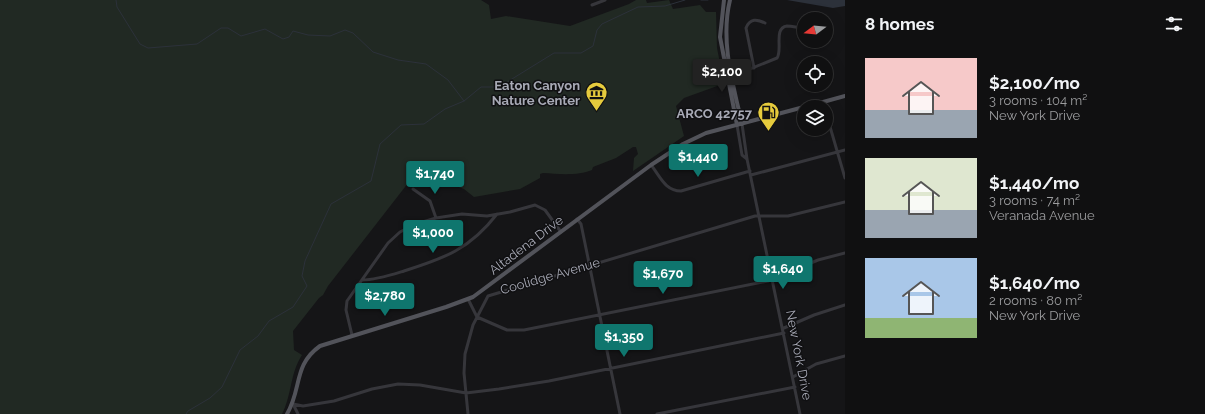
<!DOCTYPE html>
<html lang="en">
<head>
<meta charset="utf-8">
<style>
	:root { --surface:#101011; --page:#19191a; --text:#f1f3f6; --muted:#9c9d9f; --line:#303031; --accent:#0f766e }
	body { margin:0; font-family:Raleway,sans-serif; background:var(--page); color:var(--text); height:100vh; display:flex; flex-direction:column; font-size:15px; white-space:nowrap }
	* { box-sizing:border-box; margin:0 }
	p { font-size:13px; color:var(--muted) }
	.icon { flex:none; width:22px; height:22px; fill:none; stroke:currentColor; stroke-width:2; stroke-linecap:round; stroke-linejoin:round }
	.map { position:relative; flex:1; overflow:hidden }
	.side { display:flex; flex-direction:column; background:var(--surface); width:360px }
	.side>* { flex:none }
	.needle { width:26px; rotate:254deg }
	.controls { position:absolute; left:797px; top:12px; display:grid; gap:8px }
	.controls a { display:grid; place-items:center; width:36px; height:36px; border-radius:50%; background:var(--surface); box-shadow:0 4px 16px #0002,0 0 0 1px var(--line); font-size:20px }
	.price { position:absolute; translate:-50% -34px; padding:0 9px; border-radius:4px; background:var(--accent); color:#fff; font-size:13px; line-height:26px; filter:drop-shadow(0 1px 2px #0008) }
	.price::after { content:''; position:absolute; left:50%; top:24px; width:12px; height:9px; margin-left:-6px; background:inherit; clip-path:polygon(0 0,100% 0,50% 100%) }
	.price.active { background:#222; color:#fff }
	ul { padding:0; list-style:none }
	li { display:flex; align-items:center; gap:12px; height:100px; padding:0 20px }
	li span { display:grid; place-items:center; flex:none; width:112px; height:80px; border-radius:0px; color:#555 }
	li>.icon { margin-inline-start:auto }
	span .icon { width:48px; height:48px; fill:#fffc; stroke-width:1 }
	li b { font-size:17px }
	h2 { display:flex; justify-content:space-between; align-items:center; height:48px; padding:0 20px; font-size:17px }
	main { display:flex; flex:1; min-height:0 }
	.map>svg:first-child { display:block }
	.green { fill:#212923 }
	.water { fill:#2c313a }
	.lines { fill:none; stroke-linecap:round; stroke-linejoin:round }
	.stream { stroke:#2c313a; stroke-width:1 }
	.minor { stroke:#36363b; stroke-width:3 }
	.major { stroke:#52535a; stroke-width:4 }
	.labels { text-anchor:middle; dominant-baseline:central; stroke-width:3; stroke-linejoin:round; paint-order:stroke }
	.poi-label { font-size:13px; font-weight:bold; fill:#a8aab6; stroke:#101012; text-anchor:end }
	.street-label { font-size:13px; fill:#a8aab6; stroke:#101012 }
</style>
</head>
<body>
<main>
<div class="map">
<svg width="845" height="414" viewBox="0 0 845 414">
	<rect width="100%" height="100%" fill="#151517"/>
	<path class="green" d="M0,0H481L489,5L491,19L506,16L570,26L629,4L636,0H646L647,3L669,0L673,9L700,5L706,12H716L717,48L725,89L720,85L684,98L676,106L684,136L633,171L634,158L638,154L636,147H633L616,158L593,167L592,170C578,176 558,174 543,173L540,174V178L520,189L474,197L464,189L430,176L419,169L328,286L323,295L319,298L293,331L294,350L302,355C290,373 292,395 282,414H0Z"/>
	<path class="water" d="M787,0H845V6L833,8Z"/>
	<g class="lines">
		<path class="stream" d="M116,0L117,7L140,44L148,48L197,44L221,28H228L241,36L265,29L283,39L289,37L293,31L308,35L330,36L345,30L353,33L373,52L398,60L426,64L448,80L464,101
			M701,0H708
			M186,414L188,411L210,398L222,387L240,350L258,336L269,321L293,307L307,286L302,276L305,261L331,204L371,181L380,144L401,125L424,124L445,109L464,101L481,87H499L554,53H581L593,46L597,30L602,24L638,7L665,6L685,0"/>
		<path class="minor" d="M592,5L605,0
			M754,68L746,28C750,18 757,19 765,23
			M730,77L777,58C783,50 773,28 787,26C793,26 798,28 804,28
			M826,113L845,178
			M742,124L747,159L800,414
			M737,125L742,155L747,159
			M651,165C660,176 665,191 681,191L750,171
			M751,175L845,150
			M413,189L430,201L436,218
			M577,219L581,224L620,414
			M362,280C376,280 391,275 404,271C445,258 470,249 497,214
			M468,299L477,317L507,330H524L768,281L818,260L845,253
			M784,328L814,315L845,305
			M352,335L346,310L347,301L388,243L400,232L416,224L436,218L462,214L487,216L510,212L535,205L545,210L561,232
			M793,377L816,364L845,356
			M293,404L303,406L334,401L372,389L398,384L420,385L466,393L499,389L549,381L784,333
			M293,404L298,414
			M468,414L464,373L465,354L473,325L488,296L755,216H788L845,202
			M657,414L795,387"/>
		<path class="major" d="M724,0L720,37L737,125
			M730,0C720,41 733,84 742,124
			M805,107L845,96
			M287,414C302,389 293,365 320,346L446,307L473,297L651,165L683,144L706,133L804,107"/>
	</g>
	<defs>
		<symbol id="museum-pin" viewBox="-11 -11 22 30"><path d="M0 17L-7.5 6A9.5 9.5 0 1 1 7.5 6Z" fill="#e6cb3d" stroke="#101012"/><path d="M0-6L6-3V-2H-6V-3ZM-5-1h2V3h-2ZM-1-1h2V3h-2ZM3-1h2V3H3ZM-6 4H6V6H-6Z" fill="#111"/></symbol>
		<symbol id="fuel-pin" viewBox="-11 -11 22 30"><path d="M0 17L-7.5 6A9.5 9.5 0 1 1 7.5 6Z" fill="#e6cb3d" stroke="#101012"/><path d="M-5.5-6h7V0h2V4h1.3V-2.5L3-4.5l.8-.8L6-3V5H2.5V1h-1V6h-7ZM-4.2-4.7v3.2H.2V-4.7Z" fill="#111"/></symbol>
	</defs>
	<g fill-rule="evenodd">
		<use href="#museum-pin" x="584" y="80" width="25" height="34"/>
		<use href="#fuel-pin" x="756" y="100" width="25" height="34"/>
	</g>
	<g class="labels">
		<g class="poi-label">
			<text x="580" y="85">Eaton Canyon<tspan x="580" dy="15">Nature Center</tspan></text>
			<text x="752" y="113">ARCO 42757</text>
		</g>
		<g class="street-label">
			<text transform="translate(526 245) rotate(-37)">Altadena Drive</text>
			<text transform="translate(550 276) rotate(-16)">Coolidge Avenue</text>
			<text transform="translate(799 355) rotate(79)">New York Drive</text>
		</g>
	</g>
</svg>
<div class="controls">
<a><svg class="needle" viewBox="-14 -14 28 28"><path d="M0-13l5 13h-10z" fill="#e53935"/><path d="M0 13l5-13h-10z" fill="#9c9d9f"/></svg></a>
<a><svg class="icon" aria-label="locate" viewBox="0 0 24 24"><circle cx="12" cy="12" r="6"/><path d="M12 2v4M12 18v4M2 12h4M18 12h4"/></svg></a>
<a><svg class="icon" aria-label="layers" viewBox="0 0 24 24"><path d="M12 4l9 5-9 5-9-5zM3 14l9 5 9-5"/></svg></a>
</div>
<b class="price active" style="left:722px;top:93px">$2,100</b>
<b class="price" style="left:698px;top:178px">$1,440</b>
<b class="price" style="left:435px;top:195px">$1,740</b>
<b class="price" style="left:433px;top:254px">$1,000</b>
<b class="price" style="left:783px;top:290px">$1,640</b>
<b class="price" style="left:663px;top:295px">$1,670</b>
<b class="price" style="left:385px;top:317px">$2,780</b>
<b class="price" style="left:624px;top:358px">$1,350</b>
</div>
<section class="side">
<h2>8 homes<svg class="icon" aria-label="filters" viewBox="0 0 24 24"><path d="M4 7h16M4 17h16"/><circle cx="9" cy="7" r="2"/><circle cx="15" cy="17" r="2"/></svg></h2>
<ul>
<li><span style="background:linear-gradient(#f6c9c9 65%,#9aa5b1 0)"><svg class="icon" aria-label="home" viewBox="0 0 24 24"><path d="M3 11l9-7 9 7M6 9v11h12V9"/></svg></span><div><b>$2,100/mo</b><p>3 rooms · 104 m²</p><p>New York Drive</p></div></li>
<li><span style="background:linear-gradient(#dfe7d0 65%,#9aa5b1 0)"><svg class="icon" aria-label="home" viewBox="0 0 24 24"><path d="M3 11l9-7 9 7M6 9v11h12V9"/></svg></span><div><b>$1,440/mo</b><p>3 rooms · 74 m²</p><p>Veranada Avenue</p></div></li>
<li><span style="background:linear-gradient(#a9c7e8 75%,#8fb573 0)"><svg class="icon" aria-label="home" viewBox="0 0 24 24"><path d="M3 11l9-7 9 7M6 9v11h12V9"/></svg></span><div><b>$1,640/mo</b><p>2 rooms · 80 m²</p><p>New York Drive</p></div></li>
</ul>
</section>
</main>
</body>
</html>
